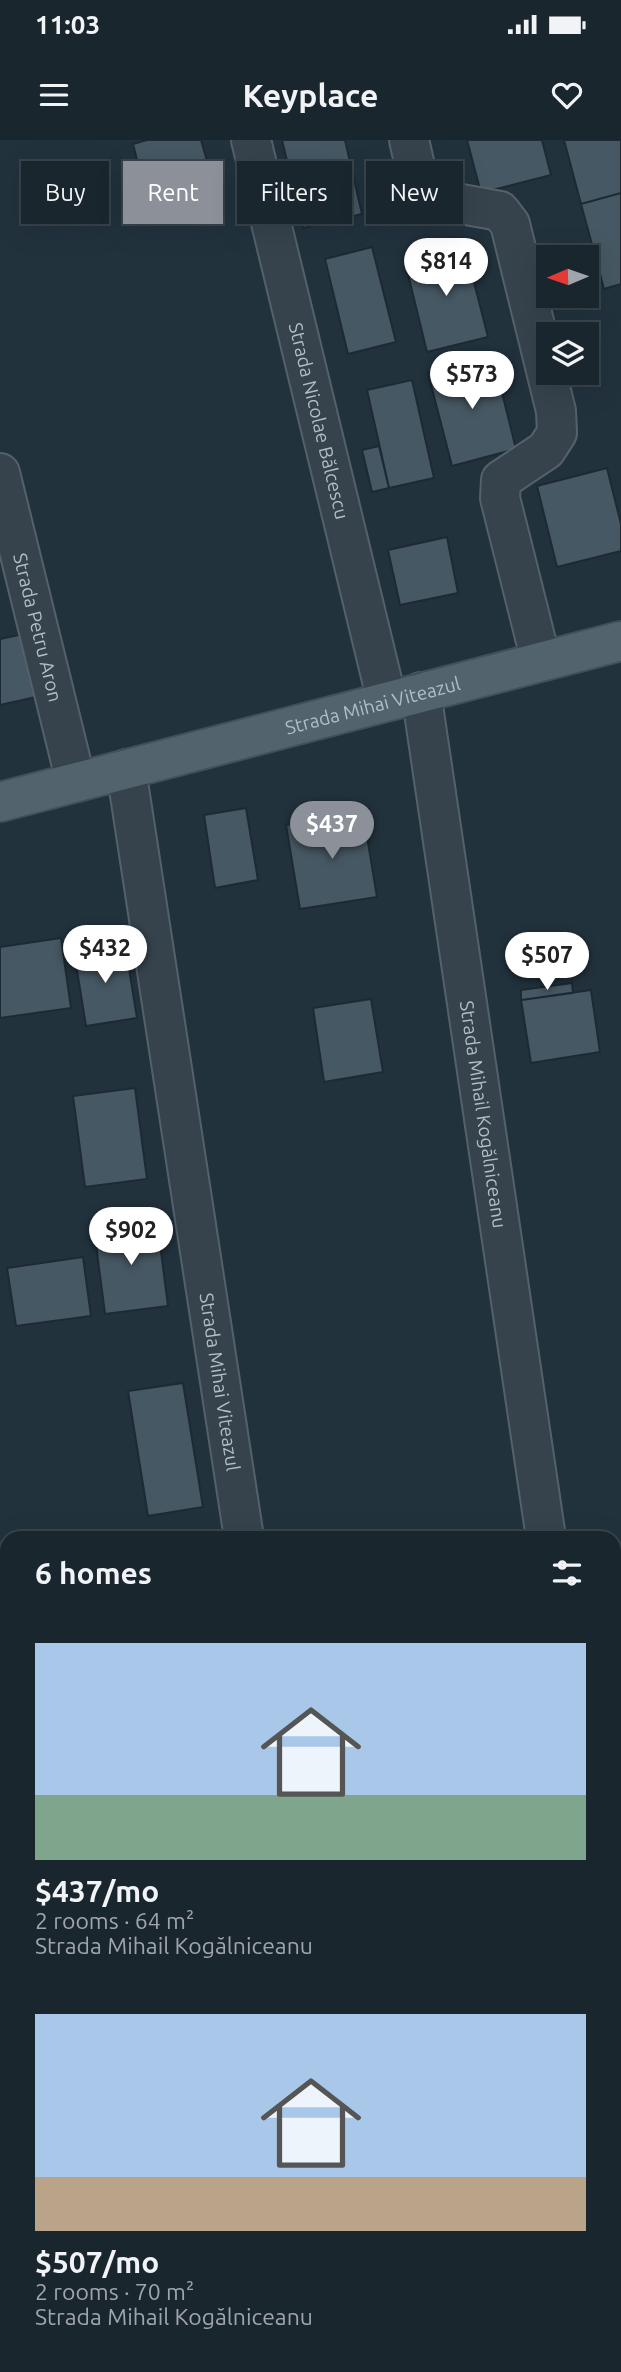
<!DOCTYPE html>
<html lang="en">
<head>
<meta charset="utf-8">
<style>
	:root { --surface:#1a262e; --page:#232e36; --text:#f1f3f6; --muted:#9fa5aa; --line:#38434a; --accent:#8c9099 }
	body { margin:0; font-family:Ubuntu,sans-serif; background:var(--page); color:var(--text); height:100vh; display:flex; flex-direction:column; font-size:26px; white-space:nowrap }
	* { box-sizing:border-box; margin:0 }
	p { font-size:23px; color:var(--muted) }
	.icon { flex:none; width:38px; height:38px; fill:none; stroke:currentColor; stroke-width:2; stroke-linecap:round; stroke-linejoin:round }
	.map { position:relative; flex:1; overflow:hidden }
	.panel { position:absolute; left:0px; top:1391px; width:621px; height:842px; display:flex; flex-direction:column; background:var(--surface); border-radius:21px 21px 0 0; box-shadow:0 7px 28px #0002,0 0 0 2px var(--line) }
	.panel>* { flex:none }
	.banner { position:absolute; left:21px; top:21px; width:579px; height:63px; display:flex; gap:14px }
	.needle { width:46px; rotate:268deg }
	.buttons { position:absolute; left:536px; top:105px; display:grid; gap:14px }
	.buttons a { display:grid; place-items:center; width:63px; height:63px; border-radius:0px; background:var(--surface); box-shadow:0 7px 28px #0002,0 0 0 2px var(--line); font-size:35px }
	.price { position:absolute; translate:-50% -60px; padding:0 16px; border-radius:24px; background:#fff; color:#222; font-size:23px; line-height:46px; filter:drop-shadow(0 2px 4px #0008) }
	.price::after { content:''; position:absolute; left:50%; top:42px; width:21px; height:16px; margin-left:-10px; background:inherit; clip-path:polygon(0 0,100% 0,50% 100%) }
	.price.on { background:var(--accent); color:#fff }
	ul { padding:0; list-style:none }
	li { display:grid; align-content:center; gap:14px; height:371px; padding:0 35px }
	li span { display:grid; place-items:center; height:217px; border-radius:0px; color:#555 }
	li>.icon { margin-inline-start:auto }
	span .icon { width:126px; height:126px; fill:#fffc; stroke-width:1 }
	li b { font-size:30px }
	h2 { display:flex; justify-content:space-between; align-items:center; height:84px; padding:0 35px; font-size:30px }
	.pill { padding:0 24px; border-radius:0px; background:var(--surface); box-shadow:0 7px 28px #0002,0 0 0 2px var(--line); font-size:24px; line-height:63px }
	.pill.on { background:var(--accent); color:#fff }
	.status { display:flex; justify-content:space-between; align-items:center; height:49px; padding:0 35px; background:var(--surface); direction:ltr }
	.status svg { height:19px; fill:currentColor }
	header { display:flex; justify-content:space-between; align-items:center; height:91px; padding:0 35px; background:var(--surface); font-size:32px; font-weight:700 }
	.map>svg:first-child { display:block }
	.green { fill:#243e3c }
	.building { fill:#465863; stroke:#1d2a33; stroke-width:2 }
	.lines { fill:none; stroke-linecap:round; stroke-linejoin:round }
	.minor-casing { stroke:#54616a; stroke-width:42 }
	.major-casing { stroke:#424f58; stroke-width:42 }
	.minor { stroke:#36434d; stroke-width:38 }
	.major { stroke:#53636d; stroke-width:38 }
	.labels { text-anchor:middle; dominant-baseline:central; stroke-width:5; stroke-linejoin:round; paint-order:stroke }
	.street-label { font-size:19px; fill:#b1bec8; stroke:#1b2831 }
</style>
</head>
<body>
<div class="status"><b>11:03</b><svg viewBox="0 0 49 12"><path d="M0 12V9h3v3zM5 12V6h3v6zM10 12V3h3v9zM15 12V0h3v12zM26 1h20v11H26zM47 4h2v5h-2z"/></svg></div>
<header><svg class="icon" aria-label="menu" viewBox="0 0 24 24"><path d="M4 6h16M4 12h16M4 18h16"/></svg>Keyplace<svg class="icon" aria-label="heart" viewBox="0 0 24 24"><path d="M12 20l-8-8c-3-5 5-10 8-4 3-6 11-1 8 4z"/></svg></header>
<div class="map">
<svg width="621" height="2232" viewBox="0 0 621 2232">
	<rect width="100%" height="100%" fill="#22323d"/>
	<path class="green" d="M0,1990L7,1991V2226H614V2091L621,2092V2232H0Z"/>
	<path class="building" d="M147,0H201L214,45L148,63L133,4Z
		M282,0H345L362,74L303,88Z
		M467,0H542L551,35L481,53Z
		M564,0H621V53L581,64Z
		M621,53V144L604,149L581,64Z
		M464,103L488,197L427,212L404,118Z
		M372,107L396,202L348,214L325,119Z
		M493,216L516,309L452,326L428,233Z
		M412,240L434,338L389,348L367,250Z
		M379,306L389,348L372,352L362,310Z
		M607,328L621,384V411L557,427L537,346Z
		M447,397L458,453L400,465L388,410Z
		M23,494L36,557L0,565V499Z
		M246,668L258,740L215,748L204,675Z
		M363,672L377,757L300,769L286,685Z
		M61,798L71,868L0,878V807Z
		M125,804L137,878L86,886L74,812Z
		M572,843L573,853L521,860V850Z
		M591,850L600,912L531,923L521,860Z
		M371,859L383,932L324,942L313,868Z
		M135,948L147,1039L85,1047L73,956Z
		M157,1080L168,1166L105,1174L94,1089Z
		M83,1117L91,1176L16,1186L7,1128Z
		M183,1243L203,1367L148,1376L128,1251Z
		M182,1395L183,1398H154Z"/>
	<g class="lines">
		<defs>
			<g id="minor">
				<path id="s1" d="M251,0L387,561"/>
				<path d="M409,0L415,26L428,53L450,62L500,71L510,84L556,271L557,293L546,310L501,340L500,358L541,521"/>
				<path id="s2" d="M0,333L76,642"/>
				<path id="s3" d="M421,552L546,1398"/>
				<path id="s4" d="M126,629L244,1398"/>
				<path d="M614,1684L621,1722"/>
			</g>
			<g id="major">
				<path id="s5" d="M0,662L621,501"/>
			</g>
		</defs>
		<use href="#minor" class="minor-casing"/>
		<use href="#major" class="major-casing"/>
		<use href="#minor" class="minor"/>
		<use href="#major" class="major"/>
	</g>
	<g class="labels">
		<g class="street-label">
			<text stroke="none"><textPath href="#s1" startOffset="289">Strada Nicolae Bălcescu</textPath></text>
			<text stroke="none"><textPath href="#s2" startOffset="159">Strada Petru Aron</textPath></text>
			<text stroke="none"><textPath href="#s5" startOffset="385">Strada Mihai Viteazul</textPath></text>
			<text stroke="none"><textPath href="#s3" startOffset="427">Strada Mihail Kogălniceanu</textPath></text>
			<text stroke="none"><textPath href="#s4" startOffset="620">Strada Mihai Viteazul</textPath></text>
		</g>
	</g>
</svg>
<div class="buttons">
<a><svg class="needle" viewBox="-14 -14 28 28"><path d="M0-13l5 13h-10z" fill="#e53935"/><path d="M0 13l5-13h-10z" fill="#9fa5aa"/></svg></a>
<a><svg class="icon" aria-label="layers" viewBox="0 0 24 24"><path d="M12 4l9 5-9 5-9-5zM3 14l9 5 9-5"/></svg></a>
</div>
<b class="price" style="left:446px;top:158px">$814</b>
<b class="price" style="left:472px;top:271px">$573</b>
<b class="price on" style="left:332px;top:721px">$437</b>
<b class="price" style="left:105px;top:845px">$432</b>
<b class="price" style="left:547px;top:852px">$507</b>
<b class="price" style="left:131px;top:1127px">$902</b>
<div class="banner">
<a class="pill">Buy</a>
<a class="pill on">Rent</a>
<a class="pill">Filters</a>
<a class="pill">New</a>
</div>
<section class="panel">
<h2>6 homes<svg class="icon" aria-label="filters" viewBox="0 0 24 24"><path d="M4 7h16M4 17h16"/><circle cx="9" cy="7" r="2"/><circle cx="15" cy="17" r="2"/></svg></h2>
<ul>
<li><span style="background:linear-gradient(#a9c7e8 70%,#7fa58c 0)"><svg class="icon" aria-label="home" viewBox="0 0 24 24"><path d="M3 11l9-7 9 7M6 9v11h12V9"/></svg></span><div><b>$437/mo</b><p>2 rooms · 64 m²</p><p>Strada Mihail Kogălniceanu</p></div></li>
<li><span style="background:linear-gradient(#a9c7e8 75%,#b9a48a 0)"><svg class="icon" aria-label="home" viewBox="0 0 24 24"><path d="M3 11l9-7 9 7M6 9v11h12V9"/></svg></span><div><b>$507/mo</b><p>2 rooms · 70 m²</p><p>Strada Mihail Kogălniceanu</p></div></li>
</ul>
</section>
</div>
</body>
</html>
